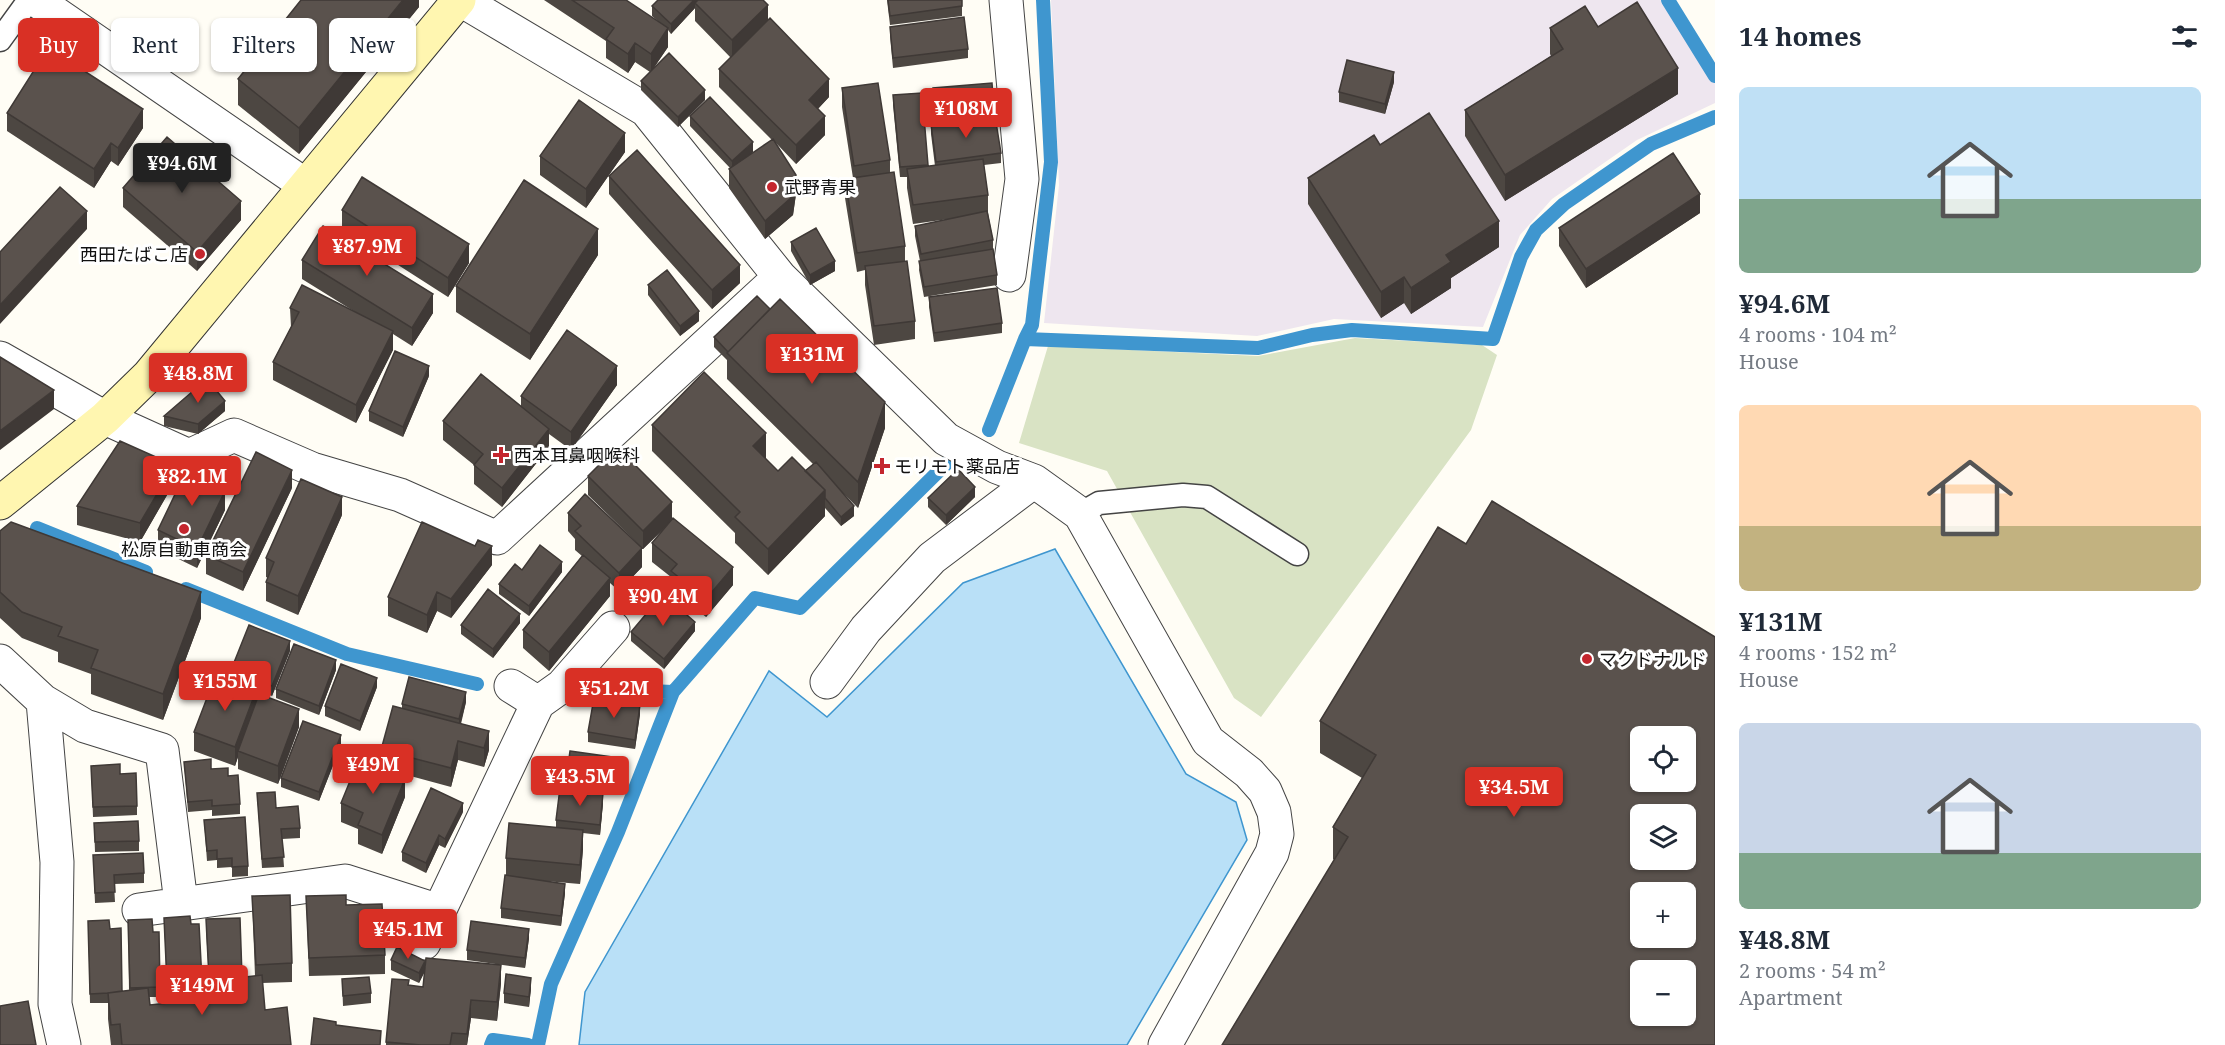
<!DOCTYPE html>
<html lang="en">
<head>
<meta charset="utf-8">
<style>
	:root { --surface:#fff; --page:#f6f6f7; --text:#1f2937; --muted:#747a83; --accent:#d93025 }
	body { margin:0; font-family:"Noto Serif","Noto Sans JP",serif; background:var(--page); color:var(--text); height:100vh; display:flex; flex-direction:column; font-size:22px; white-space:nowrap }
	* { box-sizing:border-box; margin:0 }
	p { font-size:20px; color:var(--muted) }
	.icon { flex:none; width:33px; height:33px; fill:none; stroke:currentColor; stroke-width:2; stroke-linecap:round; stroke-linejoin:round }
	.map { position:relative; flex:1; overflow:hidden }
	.drawer { display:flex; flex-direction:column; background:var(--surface); width:510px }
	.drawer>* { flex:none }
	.top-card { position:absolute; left:18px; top:18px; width:570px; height:54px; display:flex; gap:12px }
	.controls { position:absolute; left:1630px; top:726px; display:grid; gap:12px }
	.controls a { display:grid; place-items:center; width:66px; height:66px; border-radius:9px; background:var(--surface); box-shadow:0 2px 4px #0004; font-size:30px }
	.price { position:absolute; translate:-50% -51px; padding:0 14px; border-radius:6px; background:var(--accent); color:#fff; font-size:20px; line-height:39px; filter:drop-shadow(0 2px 3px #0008) }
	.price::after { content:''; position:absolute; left:50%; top:36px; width:18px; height:14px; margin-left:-9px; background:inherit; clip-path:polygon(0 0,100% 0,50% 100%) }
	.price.selected { background:#222; color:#fff }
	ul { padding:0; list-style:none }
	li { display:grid; align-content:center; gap:12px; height:318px; padding:0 24px }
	li span { display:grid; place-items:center; height:186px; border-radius:9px; color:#555 }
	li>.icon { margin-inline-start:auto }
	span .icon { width:108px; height:108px; fill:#fffc; stroke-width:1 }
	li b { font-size:26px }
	h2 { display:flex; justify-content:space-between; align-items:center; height:72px; padding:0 24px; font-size:26px }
	.chip { padding:0 21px; border-radius:9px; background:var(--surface); box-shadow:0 2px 4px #0004; font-size:21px; line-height:54px }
	.chip.selected { background:var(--accent); color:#fff }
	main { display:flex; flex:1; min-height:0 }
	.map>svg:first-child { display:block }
	.industrial { fill:#eee6ef }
	.cemetery { fill:#d9e3c4 }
	.water { fill:#b9e0f7; stroke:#3f96cf; stroke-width:1.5 }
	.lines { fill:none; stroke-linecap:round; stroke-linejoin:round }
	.stream { stroke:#3f96cf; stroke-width:14 }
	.lane-casing { stroke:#444; stroke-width:25 }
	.street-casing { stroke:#444; stroke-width:35 }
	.secondary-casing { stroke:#333; stroke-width:35 }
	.lane { stroke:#fff; stroke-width:22 }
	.street { stroke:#fff; stroke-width:33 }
	.secondary { stroke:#fff6b0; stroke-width:33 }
	.wall { fill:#4d4742 }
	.shaded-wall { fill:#3f3936 }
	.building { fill:#5a524d; stroke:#3f3936; stroke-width:1.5; fill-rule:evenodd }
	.poi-dot { fill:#c4262e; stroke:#fff; stroke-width:2 }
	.labels { text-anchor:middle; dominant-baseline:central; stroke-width:6; stroke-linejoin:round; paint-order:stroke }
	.poi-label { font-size:18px; fill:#111; stroke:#fff; text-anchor:start }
</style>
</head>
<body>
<main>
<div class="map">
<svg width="1715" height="1045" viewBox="0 0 1715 1045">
	<rect width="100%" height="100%" fill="#fffdf5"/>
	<path class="industrial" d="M1051,0H1664L1715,81V103L1637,140L1552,199L1520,235L1483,327L1334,319L1257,336L1044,323L1059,185Z"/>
	<path class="cemetery" d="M1355,338L1482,345L1497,355L1471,430L1261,717L1234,698L1107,471L1019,443L1048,346L1258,356Z"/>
	<path class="water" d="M1055,549L1186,774L1236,802L1247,840L1127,1045H579L585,992L769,671L827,717L963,583Z"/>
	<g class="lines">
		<path class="stream" d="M1668,0L1715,76
			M1025,339L1032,325L1051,162L1043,0
			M989,430L1025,339L1258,348L1312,335L1352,330L1493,339L1521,257L1536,230L1564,204L1651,144L1715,117
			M37,528L146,572
			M186,589L347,654L477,684
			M600,689L673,692L755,598L800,608L948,462
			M491,1045L493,1040L528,1045
			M538,1045L551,984L618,832L673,692"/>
		<defs>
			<path id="lane" d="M0,40L29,0
				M1080,514L1099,503L1183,495L1207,497L1297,554"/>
			<path id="street" d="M36,0L305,185
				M461,0L646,110L780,277L946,439L997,467L1034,481L1080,514L1208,741L1249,773L1265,791L1274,812L1277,834L1272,853L1165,1045
				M1006,0L1022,179L1009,275
				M0,358L105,418L189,456L234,435L312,469L400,495L497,538L780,277
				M0,661L43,701L57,862L55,1004L64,1045
				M827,682L866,629L932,558L1034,481
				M511,686L538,703L562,686L613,628
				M43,701L85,726L162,750L181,903
				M139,910L345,881L439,911
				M424,943L538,703"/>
			<path id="secondary" d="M0,503L105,418L149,375L459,0"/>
		</defs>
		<use href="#lane" class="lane-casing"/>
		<use href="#street" class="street-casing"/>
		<use href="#secondary" class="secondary-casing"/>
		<use href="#lane" class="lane"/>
		<use href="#street" class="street"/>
		<use href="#secondary" class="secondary"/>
	</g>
	<path class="wall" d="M419,0V7L299,154L238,105V79Z
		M544,0H626L660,23L652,16V6L658,0H763L768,21L829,97L818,109L825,135L796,164L775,142L796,194L793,215L765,239L729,188V169L730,168L690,126V116L753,152L747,157L772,140L719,87V69L731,58L695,21V8L671,34L668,30V47L653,69L705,100L678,127L641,90V81L650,72L635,62L628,73L606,58V41Z
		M887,0H962V16L890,25Z
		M890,27L968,49V58L893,68L890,36Z
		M1598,27L1678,94L1505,201L1465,136V110L1551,56L1550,54V28Z
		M83,71L143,128L118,166L111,161L94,188L7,131V113Z
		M1394,82L1385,114L1339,102V92Z
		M842,88L890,160V173L905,246V261L915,321V339L874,345L865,285V270L857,272L845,198V179L853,178L842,107Z
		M933,88L994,111V116L1001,153V163L984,165L988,195V213L993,240V249L997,275V285L924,297L919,270L920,261L915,236V226L956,218L913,224L907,188V177H900L893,105V95L922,93L928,167L935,166L931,134V124H935Z
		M1380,145L1499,247L1451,278V288L1411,314L1404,303L1381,318L1308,204V178Z
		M625,152L586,208L540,175V156Z
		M609,176L740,283L712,309L609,194Z
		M123,188L241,220L197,271L123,207Z
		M342,210L469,263L448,297L342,229Z
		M1700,213L1586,288L1559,246V228Z
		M791,242L835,271L810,285L791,251Z
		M598,255L530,360L456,312V286Z
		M302,260L433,313L412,346L393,334V350L356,423L273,380V362L291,327L290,308L360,315L302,279Z
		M648,285L699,321L680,336L648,295Z
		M929,297L1002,323V333L934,342L929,307Z
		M714,337L885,428L858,508L842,492L854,516L841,526L825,508V516L768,575L735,543V533L652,451V425L766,459L778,471H805L813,464L727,379V360L714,347Z
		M429,376L403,437L369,421V411Z
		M617,385L571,450L549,434V447L502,507L474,484V465L443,440V421L521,406V396Z
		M225,411L198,434L164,426V416Z
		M588,476L672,519L733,585L706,617L671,589V577L652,562V543L665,528L643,549H642V567L619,591L610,583V596L549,671L523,648V630L582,556L575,550V539L568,531V513L637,543L588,495Z
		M174,483L140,542L77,525V506Z
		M211,483L225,510L197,568L158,549V530Z
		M292,488L243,591L206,574V555Z
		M975,497L946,525L928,507V498Z
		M342,515L298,615L266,601V582L268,578L266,577V558Z
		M0,531L201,618L163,720L91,694V674L58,662V652L22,638L0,618Z
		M1466,544L1715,637L1334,860L1333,859V827L1362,778L1320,753V721Z
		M492,565L451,618L437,611L427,633L388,616V597Z
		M522,570L562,572L529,616L499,594V584Z
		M520,623L493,658L461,634V625Z
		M695,631L664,669L631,641V632Z
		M290,651L272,696L231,680V670Z
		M336,670L319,715L276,698V689Z
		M377,687L360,731L325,716V706Z
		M466,702L461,724L489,750L484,767L458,760L451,787L381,768V750L402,708V704Z
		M256,704L299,727L278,784L238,769V757L235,766L194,751V732Z
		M640,714L635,749L588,742V732Z
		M341,745L319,801L281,787V778Z
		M184,762L211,769L228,776L240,804V814L212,816V810L188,812Z
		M91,766L120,774L137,806V815L93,817Z
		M619,767L616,790L567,783V773Z
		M257,793L276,808L300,828V838L282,839L284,867L262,868Z
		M405,797L382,854L358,844V829L341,822V803Z
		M603,803L600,835L583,833V849L580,884L545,881L565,893L561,926L501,918V908L506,875V858L556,828V820Z
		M463,812L445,848L439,845L426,873L402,861V852Z
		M204,820L248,866V876L232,877V867L217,868V860L207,861Z
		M94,823L139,841V851L95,852Z
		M93,855L144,873V883L114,884L115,902L95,903Z
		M252,896L292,963V982L262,983L265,1010L291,1045H111L108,1019V1003H90L88,921L110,929L122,991H129L128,920L153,932H159L160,997H149L150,1005L176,1002V992L167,993L164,918L191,924L202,982L209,981L206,929L240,918L242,977L255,976Z
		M306,896L346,905L385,955V974L309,976Z
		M529,938L525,968L467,960V950Z
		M391,960L425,968L501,983L497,1021L471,1018L467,1045H386V1042L423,987L425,971L419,983L391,970Z
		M342,979L371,993V1003L343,1006Z
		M531,988L529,1007L504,1003V993Z"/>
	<path class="shaded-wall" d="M403,0H419V7L299,154V128Z
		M694,0H703L695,3V8L671,34V24Z
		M768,5V24L732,59V40Z
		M668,28V47L651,72V54Z
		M635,43V62L628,73V54Z
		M83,52V71L75,65Z
		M1678,68V94L1505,201V175Z
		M1394,72V82L1385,114V104Z
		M829,79V97L809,118V100Z
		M705,90V100L678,127V117Z
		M143,109V128L118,166V148Z
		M825,116V135L796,164V145Z
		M625,133V152L586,208V189Z
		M753,142V152L732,171V161Z
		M111,143V161L94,188V169Z
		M796,175V194L793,215L765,239V221Z
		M1700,194V213L1586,288V269Z
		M241,201V220L197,271V252Z
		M87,211V229L0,324V305Z
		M1499,221V247L1451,278V288L1411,314V288L1446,255Z
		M598,229V255L530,360V334Z
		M469,244V263L448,297V278Z
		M835,261V271L810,285V275Z
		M740,265V283L712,309V290Z
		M1404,277V303L1381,318V292Z
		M433,294V313L412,346V328Z
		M699,311V321L680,336V326Z
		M393,331V350L356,423V405Z
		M429,366V376L403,437V427Z
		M617,366V385L571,450V432Z
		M54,390V409L0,450V431Z
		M225,401V411L198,434V424Z
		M885,402V428L858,508V482Z
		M549,429V447L502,507V488Z
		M766,433V459L753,472V446Z
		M174,465V483L140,542V523Z
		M292,470V488L243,591V572Z
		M211,473V492L207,481Z
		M975,487V497L946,525V515Z
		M825,490V516L768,575V549Z
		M225,491V510L197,568V549Z
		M342,497V515L298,615V596Z
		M672,502V520L643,549V531Z
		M854,506V516L841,526V517Z
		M492,546V565L451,618V599Z
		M642,548V567L619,591V573Z
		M562,562V572L529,616V606Z
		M733,567V585L706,617V599Z
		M610,578V596L549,671V652Z
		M201,592V618L163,720V694Z
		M437,592V611L427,633V615Z
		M520,614V623L493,658V649Z
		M695,622V631L664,669V659Z
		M290,641V651L272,696V686Z
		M336,660V670L319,715V706Z
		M377,678V687L360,731V721Z
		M256,691V710L238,751V757L235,766V747Z
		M466,692V702L459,729V719Z
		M640,705V714L635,749V740Z
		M299,709V727L278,784V766Z
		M489,731V750L484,767V748Z
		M341,735V745L319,801V792Z
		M458,741V760L451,787V768Z
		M619,758V767L616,790V781Z
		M405,779V797L382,854V835Z
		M603,793V803L600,835V825Z
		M463,803V812L445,848V839Z
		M583,830V849L580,884V865Z
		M439,835V845L426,873V863Z
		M565,884V893L561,926V916Z
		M529,929V938L525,968V958Z
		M425,961V971L419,983V973Z
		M501,965V983L497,1021V1002Z
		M531,978V988L529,1007V997Z
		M471,1000V1018L467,1045V1034Z"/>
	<path class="building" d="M301,0H403L299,128L238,79Z
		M572,0H626L668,28L651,54L635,43L628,54L606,39L614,28Z
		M658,0H694L671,24L652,6Z
		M698,0H763L768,5L732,40L695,3Z
		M888,0H962V6L890,16Z
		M1637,2L1678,68L1505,175L1465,110L1563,49L1550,28L1585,6L1598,27Z
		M964,17L968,49L893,58L890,27Z
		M770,18L829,79L809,100L825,116L796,145L719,69Z
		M57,34L83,52L75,65L143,109L118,148L111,143L94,169L7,113Z
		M669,53L705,90L678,117L641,81Z
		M1347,60L1394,72L1385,104L1339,92Z
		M878,83L890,160L854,166L842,88Z
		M992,83L994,111L935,116L933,88Z
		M922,93L928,165L900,167L893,95Z
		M710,97L753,142L732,161L690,116Z
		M579,100L625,133L586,189L540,156Z
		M1429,113L1499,221L1446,255L1451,262L1411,288L1404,277L1381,292L1308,178L1374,135L1380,145Z
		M995,116L1001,153L936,162L931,124Z
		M167,137L241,201L197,252L123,188Z
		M773,139L796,175L793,196L765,221L729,169Z
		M637,150L740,265L712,290L609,176Z
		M1673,153L1700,194L1586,269L1559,228Z
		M983,159L988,195L913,205L907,169Z
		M894,172L905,246L857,253L845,179Z
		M362,177L469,244L448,278L342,210Z
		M524,180L598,229L530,334L456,286Z
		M60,187L87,211L0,305V252Z
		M987,211L993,240L921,254L915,226Z
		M323,226L433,294L412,328L302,260Z
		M816,228L835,261L810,275L791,242Z
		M993,249L997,275L924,287L919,261Z
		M907,261L915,321L874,326L865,266Z
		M667,270L699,311L680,326L648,285Z
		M302,285L393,331L356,405L273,362L299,312L290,308Z
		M997,288L1002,323L934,333L929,297Z
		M757,296L770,309L728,352L714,337Z
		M780,299L885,402L858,482L727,353Z
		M567,330L617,366L571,432L521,396Z
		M395,351L429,366L403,427L369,411Z
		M0,357L54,390L0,431Z
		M704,372L766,433L753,446L778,471L792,457L825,490L768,549L735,517L740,512L652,425Z
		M481,374L549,429L502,488L474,465L483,454L443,421Z
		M207,379L225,401L198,424L164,416Z
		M120,441L174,465L140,523L77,506Z
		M617,447L672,502L643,531L588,476Z
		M256,452L292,470L243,572L206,555Z
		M816,462L854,506L841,517L825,498V490L805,471Z
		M190,463L211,473L207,481L225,491L197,549L158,530Z
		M958,469L975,487L946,515L928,498Z
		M301,479L342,497L298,596L266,582L274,562L266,558Z
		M585,494L642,548L619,573L575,531L581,526L568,513Z
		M1492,501L1715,637V1045H1222L1348,837L1333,827L1376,755L1320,721L1438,527L1466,544ZM1641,736H1686V782H1641ZM1641,814H1686V860H1641ZM1641,892H1686V938H1641ZM1641,970H1686V1016H1641Z
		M673,518L733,567L706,599L671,571L677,564L652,543Z
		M11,522L201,592L163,694L91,668L98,650L58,636L62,627L22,612L0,592V531Z
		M422,522L475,546L478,540L492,546L451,599L437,592L427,615L388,597Z
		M540,545L562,562L529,606L499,584L515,564L522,570Z
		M583,555L610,578L549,652L523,630Z
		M488,589L520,614L493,649L461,625Z
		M663,594L695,622L664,659L631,632Z
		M249,625L290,641L272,686L231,670Z
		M294,644L336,660L319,706L276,689Z
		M341,664L377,678L360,721L325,706Z
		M215,677L256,691L235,747L194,732Z
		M409,677L466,692L459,719L402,704Z
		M259,694L299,709L278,766L238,751Z
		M594,698L640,705L635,740L588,732Z
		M393,706L489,731L484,748L458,741L451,768L381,750Z
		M303,721L341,735L319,792L281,778Z
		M570,751L619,758L616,781L567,773Z
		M211,759V769L228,768V776L238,775L240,804L212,806V800L188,802L184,762Z
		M359,759L405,779L382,835L358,825L363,813L341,803Z
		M120,764V774L136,773L137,806L93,807L91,766Z
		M431,788L463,803L445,839L439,835L426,863L402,852Z
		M560,788L603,793L600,825L556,820Z
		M275,792L276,808L298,806L300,828L281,829L284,857L262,859L257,793Z
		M245,817L248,866L232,867V858L217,859V850L207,851L204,820Z
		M138,821L139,841L95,842L94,823Z
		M509,823L583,830L580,865L506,858Z
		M143,853L144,873L114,875L115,892L95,893L93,855Z
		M505,875L565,884L561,916L501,908Z
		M290,895L292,963L256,965L252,896Z
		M346,895V905L382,904L385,955L309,958L306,896Z
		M190,916L191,924H199L202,981L167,983L164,918Z
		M240,918L242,976L209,978L206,919Z
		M152,919L153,932H159L160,987L130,988L128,920Z
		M109,920L110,929L121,928L122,991L108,993L90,994L88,921Z
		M471,921L529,929L525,958L467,950Z
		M397,947L425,961L419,973L391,960Z
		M426,958L501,965L497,1002L471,1000L467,1034L452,1033L450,1045H421L386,1042L392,979L409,980L408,985L423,987Z
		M506,974L531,978L529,997L504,993Z
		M262,975L265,1010L287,1007L291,1045H122L120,1024L111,1025L108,993L148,988L150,1005L177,1002L176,985Z
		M369,977L371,993L343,996L342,979Z
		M28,1001L36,1045H0V1006Z
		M314,1018L336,1022V1025L381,1031L380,1045H311Z"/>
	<g class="poi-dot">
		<circle cx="772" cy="187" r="6"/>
		<circle cx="200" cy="254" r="6"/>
		<path d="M498 446h6v6h6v6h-6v6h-6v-6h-6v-6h6z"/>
		<path d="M879 457h6v6h6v6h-6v6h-6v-6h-6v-6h6z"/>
		<circle cx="184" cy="529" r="6"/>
		<circle cx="1587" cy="659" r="6"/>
	</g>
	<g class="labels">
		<g class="poi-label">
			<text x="784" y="187">武野青果</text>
			<text x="188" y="254" text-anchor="end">西田たばこ店</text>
			<text x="514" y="455">西本耳鼻咽喉科</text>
			<text x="894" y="466">モリモト薬品店</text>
			<text x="184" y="549" text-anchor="middle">松原自動車商会</text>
			<text x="1599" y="659">マクドナルド</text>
		</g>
	</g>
</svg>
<div class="controls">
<a><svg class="icon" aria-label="locate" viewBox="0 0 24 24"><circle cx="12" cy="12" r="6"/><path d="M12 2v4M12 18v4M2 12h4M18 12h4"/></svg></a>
<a><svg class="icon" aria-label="layers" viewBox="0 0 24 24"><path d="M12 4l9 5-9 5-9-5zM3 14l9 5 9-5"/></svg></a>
<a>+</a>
<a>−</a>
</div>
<b class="price" style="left:966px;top:139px">¥108M</b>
<b class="price selected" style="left:182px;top:194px">¥94.6M</b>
<b class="price" style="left:367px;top:277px">¥87.9M</b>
<b class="price" style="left:812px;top:385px">¥131M</b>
<b class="price" style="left:198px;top:404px">¥48.8M</b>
<b class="price" style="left:192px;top:507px">¥82.1M</b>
<b class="price" style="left:663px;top:627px">¥90.4M</b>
<b class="price" style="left:225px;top:712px">¥155M</b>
<b class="price" style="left:614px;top:719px">¥51.2M</b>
<b class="price" style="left:373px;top:795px">¥49M</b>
<b class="price" style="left:580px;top:807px">¥43.5M</b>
<b class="price" style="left:1514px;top:818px">¥34.5M</b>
<b class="price" style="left:408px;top:960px">¥45.1M</b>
<b class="price" style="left:202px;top:1016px">¥149M</b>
<div class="top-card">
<a class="chip selected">Buy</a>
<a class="chip">Rent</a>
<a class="chip">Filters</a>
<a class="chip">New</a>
</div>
</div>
<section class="drawer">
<h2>14 homes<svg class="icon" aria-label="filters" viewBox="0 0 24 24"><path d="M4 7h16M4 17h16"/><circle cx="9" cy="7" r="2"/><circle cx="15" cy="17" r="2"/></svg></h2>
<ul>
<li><span style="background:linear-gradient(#bfe0f5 60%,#7fa58c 0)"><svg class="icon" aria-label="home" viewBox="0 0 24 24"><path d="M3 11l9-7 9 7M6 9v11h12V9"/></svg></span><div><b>¥94.6M</b><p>4 rooms · 104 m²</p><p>House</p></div></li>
<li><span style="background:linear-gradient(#ffd9b3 65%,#c2b280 0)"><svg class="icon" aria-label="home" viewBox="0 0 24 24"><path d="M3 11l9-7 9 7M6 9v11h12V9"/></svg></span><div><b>¥131M</b><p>4 rooms · 152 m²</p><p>House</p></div></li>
<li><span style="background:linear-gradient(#c9d6e8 70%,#7fa58c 0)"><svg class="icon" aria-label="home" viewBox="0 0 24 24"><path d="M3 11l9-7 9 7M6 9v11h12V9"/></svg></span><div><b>¥48.8M</b><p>2 rooms · 54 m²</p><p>Apartment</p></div></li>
</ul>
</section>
</main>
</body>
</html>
